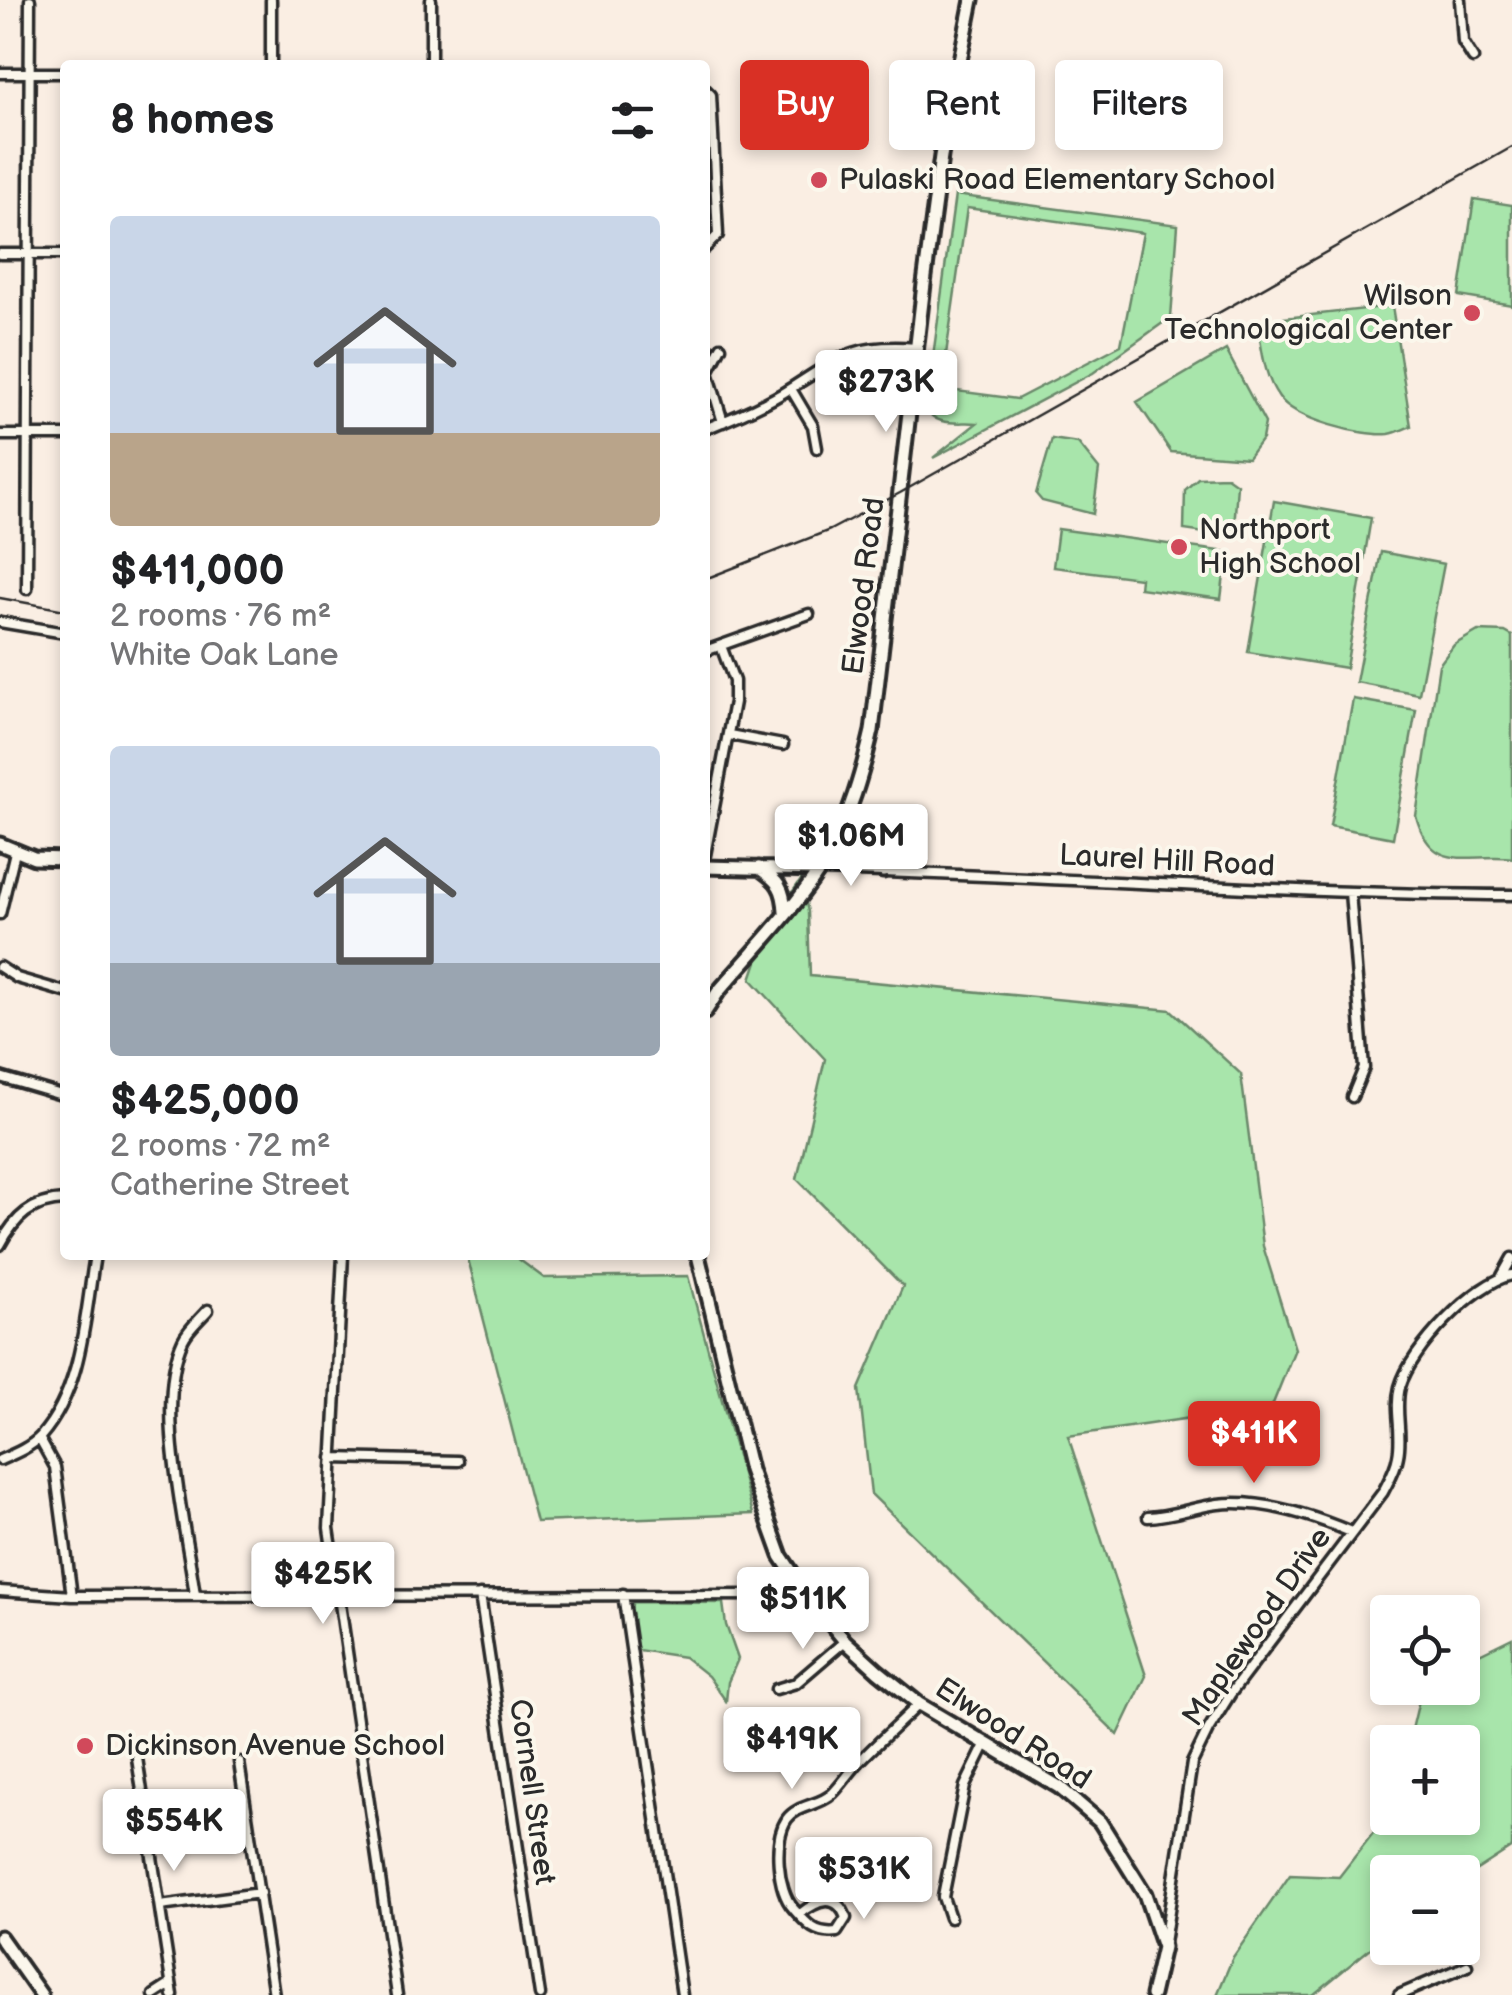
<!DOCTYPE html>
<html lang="en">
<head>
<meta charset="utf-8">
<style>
	:root { --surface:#fff; --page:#f6f6f6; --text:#202124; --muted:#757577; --accent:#d93025 }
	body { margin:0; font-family:"Balsamiq Sans",sans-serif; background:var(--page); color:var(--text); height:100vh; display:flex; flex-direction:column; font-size:38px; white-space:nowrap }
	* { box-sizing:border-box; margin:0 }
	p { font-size:32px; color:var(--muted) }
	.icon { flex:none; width:55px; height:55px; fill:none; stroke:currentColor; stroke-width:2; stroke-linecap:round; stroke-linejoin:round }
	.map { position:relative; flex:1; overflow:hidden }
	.details { position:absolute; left:60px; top:60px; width:650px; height:1200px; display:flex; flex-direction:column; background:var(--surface); border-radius:10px; box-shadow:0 5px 15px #0003 }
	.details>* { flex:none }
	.guide { position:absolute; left:740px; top:60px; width:620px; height:90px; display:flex; gap:20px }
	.fabs { position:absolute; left:1370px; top:1595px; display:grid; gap:20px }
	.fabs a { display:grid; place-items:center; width:110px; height:110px; border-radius:10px; background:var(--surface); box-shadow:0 5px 15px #0003; font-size:50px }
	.price { position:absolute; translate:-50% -85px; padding:0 22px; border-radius:10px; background:#fff; color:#222; font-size:32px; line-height:65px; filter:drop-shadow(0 2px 5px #0008) }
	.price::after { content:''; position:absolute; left:50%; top:60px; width:30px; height:22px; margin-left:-15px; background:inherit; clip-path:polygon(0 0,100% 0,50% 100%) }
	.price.on { background:var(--accent); color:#fff }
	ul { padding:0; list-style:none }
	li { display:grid; align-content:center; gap:20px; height:530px; padding:0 50px }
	li span { display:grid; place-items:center; height:310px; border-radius:10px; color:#555 }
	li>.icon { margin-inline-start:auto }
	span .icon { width:180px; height:180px; fill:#fffc; stroke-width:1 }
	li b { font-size:42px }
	h2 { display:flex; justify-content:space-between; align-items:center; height:120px; padding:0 50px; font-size:42px }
	.pill { padding:0 35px; border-radius:10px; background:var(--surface); box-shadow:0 5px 15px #0003; font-size:35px; line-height:90px }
	.pill.on { background:var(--accent); color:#fff }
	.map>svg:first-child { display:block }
	.green { fill:#a8e5ab; stroke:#6a886b; stroke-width:2.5; fill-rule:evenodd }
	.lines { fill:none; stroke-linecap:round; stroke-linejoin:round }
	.street-casing { stroke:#2b2b2b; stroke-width:15 }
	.secondary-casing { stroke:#2b2b2b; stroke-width:19 }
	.street { stroke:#fbf7ec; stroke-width:8 }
	.secondary { stroke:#fbf7ec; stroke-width:11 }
	.rail { stroke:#2b2b2b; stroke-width:2.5 }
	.poi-dot { fill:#d1495b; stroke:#fbf7ec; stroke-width:4 }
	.labels { text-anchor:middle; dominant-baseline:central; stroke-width:8; stroke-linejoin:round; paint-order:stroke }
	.poi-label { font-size:30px; fill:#2b2b2b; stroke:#fbf7ec; text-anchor:start }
	.street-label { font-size:30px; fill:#2b2b2b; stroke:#fbf7ec }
</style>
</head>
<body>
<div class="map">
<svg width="1512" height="1995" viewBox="0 0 1512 1995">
	<rect width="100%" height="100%" fill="#faeee3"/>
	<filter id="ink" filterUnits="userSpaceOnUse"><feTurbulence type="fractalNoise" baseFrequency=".01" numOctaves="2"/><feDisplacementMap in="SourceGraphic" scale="20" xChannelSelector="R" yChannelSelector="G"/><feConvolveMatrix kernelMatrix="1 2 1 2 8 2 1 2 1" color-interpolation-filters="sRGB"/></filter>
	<g filter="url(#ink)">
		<path class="green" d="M955,195L1178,225L1171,317L1093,373L933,458L977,423C960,421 935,428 926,408ZM967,208L1143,233L1121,345L1017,399L941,389Z
			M1474,199L1512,205V305L1459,296Z
			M1392,306L1411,426C1404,429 1396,433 1389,434C1362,437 1294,419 1279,397C1263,375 1262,347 1257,321Z
			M1226,350L1265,423L1262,439L1248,458L1171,452L1137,402Z
			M1052,439L1078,443L1099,469L1093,514L1042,501L1036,494Z
			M1227,477L1237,484L1234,530L1225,536L1184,530L1185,490L1198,478Z
			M1274,501L1371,518L1346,668L1248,652Z
			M1058,529L1227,552L1221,599L1139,588L1140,578L1053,567Z
			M1381,552L1444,564L1419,694L1356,682Z
			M1478,631L1505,632L1512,636V858C1470,852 1432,876 1416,816L1439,665L1454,645Z
			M1353,699L1416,710L1393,838L1330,826Z
			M801,880L808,912L810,976L1171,1010L1241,1074L1263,1246L1295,1349L1272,1406L1068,1436L1146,1676L1118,1735L871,1494L859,1389L903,1286L797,1179L825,1059L751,979L770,923Z
			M467,1255H513L544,1278L688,1276L753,1514L536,1522Z
			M633,1602L723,1603L726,1625L738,1659L728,1682L726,1701L708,1676L684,1657L638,1650L628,1613Z
			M1512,1638V1847L1463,1879L1462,1872H1388L1387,1935L1313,1995H1217L1233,1957L1290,1875L1339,1877L1387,1815L1388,1818H1462V1742H1409L1422,1688H1462L1463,1662Z"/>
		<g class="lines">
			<defs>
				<path id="street" d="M1460,0L1463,42L1473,58
					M271,65V0
					M431,65V0
					M0,73H65
					M705,89L711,95L718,235L705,248
					M0,254H65
					M721,347L708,372L723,422
					M791,389L813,426L817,448
					M705,429C734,417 765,405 791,388C840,357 855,343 916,348
					M0,435H65
					M27,589L30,0
					M0,622L65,633
					M705,651L809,614
					M729,735L783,745
					M705,855L734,702V681L721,646
					M819,870C1050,876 1281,894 1512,895
					M1350,892L1364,1068L1352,1097
					M0,914L15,852
					M0,967L17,978L65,992
					M0,1077L65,1096
					M0,1245C15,1217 32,1201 65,1200
					M343,1255L329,1528L397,1995
					M1502,1276L1512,1258
					M39,1438L55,1467L72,1596
					M332,1458L458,1461
					M0,1460C14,1454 31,1447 41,1436C83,1388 85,1314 95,1255
					M1148,1517C1173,1516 1194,1507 1218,1504C1262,1499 1311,1515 1351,1532
					M0,1591L72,1596L807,1595
					M623,1594L682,1995
					M195,1595C186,1527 154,1402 183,1340C188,1329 200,1319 208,1310
					M480,1595L540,1995
					M776,1689L796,1683L845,1641
					M137,1758L173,1995
					M239,1762L274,1995
					M160,1906L260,1893
					M800,1914C816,1901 837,1891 846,1918L837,1932C815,1935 806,1923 793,1908C777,1890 773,1839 787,1819C798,1804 820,1806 833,1793C842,1784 849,1773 858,1763C877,1743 899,1724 919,1704
					M950,1918L943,1897L965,1786L985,1745
					M1164,1943L1192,1763L1208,1730L1231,1693L1383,1492C1389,1480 1396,1469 1398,1456C1403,1433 1394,1410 1400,1387C1410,1350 1475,1282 1512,1275
					M154,1995L171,1984
					M1399,1995L1467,1966"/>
				<path id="secondary" d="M841,829C848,855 860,860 883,871
					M0,844L34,858L65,859
					M705,867L819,870
					M759,868C778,881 784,888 785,912
					M705,1012L718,992C752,953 804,899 829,854C850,815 862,774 872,731L924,284L941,156L972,0
					M698,1255L750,1470L781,1556L807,1595L845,1641L878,1671L919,1704L1059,1787L1100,1822L1145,1894L1163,1947L1152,1995
					M0,1937L41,1995"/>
			</defs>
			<use href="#street" class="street-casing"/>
			<use href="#secondary" class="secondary-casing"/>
			<use href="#street" class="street"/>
			<use href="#secondary" class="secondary"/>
			<path class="rail" d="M705,579L830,530L900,493L1512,147
				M0,598L65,610"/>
		</g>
	</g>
	<g class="poi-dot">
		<circle cx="819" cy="180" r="10"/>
		<circle cx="1472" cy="313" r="10"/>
		<circle cx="1179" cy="547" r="10"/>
		<circle cx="85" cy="1746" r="10"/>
	</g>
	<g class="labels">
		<g class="poi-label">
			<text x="839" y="180">Pulaski Road Elementary School</text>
			<text x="1452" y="296" text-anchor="end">Wilson<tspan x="1452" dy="34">Technological Center</tspan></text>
			<text x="1199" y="530">Northport<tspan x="1199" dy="34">High School</tspan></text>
			<text x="105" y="1746">Dickinson Avenue School</text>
		</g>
		<g class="street-label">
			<text transform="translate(864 586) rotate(-83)">Elwood Road</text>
			<text transform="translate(1167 861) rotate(3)">Laurel Hill Road</text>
			<text transform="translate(1257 1627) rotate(-55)">Maplewood Drive</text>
			<text transform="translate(1013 1734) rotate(33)">Elwood Road</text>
			<text transform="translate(532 1792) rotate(82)">Cornell Street</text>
		</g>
	</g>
</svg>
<div class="fabs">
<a><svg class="icon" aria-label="locate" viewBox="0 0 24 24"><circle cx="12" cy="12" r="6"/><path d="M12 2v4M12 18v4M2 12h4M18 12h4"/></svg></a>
<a>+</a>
<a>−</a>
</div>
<b class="price" style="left:886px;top:435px">$273K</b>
<b class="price" style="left:851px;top:889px">$1.06M</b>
<b class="price on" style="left:1254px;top:1486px">$411K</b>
<b class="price" style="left:323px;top:1627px">$425K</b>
<b class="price" style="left:803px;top:1652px">$511K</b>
<b class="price" style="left:792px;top:1792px">$419K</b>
<b class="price" style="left:174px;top:1874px">$554K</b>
<b class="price" style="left:864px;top:1922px">$531K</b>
<div class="guide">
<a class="pill on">Buy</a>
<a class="pill">Rent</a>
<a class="pill">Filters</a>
</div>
<section class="details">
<h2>8 homes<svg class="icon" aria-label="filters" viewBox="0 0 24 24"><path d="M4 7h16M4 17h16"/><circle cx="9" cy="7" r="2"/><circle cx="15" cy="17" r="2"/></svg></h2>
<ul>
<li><span style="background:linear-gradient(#c9d6e8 70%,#b9a48a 0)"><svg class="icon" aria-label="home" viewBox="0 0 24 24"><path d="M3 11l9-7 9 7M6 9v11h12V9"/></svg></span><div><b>$411,000</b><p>2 rooms · 76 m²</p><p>White Oak Lane</p></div></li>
<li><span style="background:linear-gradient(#c9d6e8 70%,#9aa5b1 0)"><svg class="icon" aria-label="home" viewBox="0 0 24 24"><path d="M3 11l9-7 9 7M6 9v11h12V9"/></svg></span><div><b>$425,000</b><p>2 rooms · 72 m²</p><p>Catherine Street</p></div></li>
</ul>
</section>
</div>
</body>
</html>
